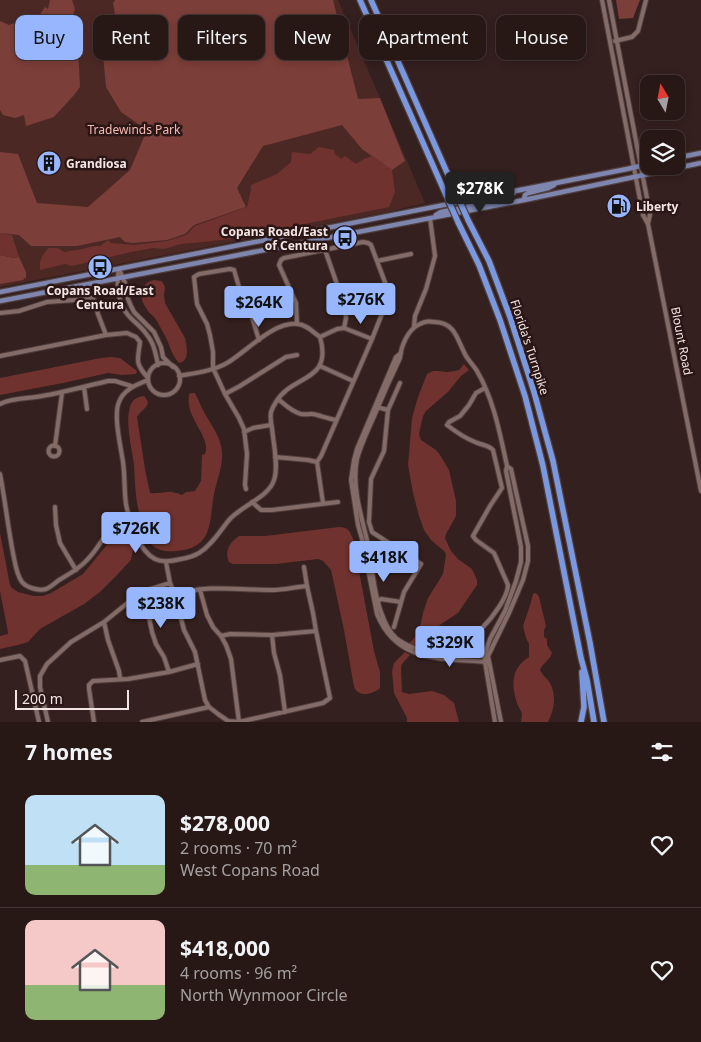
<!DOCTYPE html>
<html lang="en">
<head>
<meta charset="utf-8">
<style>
	:root { --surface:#271816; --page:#2f211f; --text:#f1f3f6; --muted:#a4a0a1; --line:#433735; --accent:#97b6fd }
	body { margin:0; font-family:"Noto Sans",sans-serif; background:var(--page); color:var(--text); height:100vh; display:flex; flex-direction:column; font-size:19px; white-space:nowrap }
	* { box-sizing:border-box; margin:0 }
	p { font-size:16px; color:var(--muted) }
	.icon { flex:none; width:28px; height:28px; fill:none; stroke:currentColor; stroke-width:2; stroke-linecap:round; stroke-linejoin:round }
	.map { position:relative; height:722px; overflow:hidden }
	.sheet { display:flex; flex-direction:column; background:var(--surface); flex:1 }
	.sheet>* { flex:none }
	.top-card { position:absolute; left:15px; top:15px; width:671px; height:45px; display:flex; gap:10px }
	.needle { width:32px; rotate:350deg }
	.fabs { position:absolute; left:640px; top:75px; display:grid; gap:10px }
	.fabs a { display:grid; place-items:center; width:45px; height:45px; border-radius:10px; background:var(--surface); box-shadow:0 2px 8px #0003,0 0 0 1px var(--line); font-size:25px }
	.scale { position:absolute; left:15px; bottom:12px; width:114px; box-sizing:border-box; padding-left:5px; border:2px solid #f3e5e3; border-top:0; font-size:14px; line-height:18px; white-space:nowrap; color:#f3e5e3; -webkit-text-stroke:4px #291615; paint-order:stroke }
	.price { position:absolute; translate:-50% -42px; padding:0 11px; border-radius:5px; background:var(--accent); color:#111; font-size:16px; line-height:32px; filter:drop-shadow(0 1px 2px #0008) }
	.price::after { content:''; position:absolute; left:50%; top:30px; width:15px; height:11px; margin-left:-8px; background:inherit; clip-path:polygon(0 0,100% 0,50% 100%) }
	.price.current { background:#222; color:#fff }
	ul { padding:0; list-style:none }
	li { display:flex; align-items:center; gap:15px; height:125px; padding:0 25px }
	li+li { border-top:1px solid var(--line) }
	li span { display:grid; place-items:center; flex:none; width:140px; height:100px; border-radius:10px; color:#555 }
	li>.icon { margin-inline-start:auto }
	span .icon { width:60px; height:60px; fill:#fffc; stroke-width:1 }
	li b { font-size:21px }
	h2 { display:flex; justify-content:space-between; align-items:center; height:60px; padding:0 25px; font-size:21px }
	.tag { padding:0 18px; border-radius:10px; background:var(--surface); box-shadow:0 2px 8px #0003,0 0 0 1px var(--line); font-size:18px; line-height:45px }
	.tag.current { background:var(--accent); color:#111 }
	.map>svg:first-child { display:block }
	.green { fill:#4c2825 }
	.forest { fill:#7c3e39 }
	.water { fill:#6f322e }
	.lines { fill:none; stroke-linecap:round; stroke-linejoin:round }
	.minor-casing { stroke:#4f3e3d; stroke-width:6 }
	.major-casing { stroke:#4f3e3d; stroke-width:7 }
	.highway-casing { stroke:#4f3e3d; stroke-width:8 }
	.minor { stroke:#836b68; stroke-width:4 }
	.major { stroke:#7e86af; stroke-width:4.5 }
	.highway { stroke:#7a98df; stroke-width:5.5 }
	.highway-bridge-casing { stroke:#4f3e3d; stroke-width:8; stroke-linecap:butt }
	.highway-bridge { stroke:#7a98df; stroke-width:5.5 }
	.labels { text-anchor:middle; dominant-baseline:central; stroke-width:5; stroke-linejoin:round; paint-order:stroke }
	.park-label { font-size:12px; fill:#f5b9b3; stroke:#291615 }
	.poi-label { font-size:12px; font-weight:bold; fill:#f3e5e3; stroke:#291615; text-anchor:start }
	.street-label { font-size:12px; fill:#f3e5e3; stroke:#291615 }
</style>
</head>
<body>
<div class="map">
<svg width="701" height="722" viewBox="0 0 701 722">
	<rect width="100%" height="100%" fill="#34201e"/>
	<path class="green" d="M0,0H338L425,203L392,211L0,287Z"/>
	<path class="forest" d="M50,0H72L75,9L71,21L70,36L78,47L80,87L74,95L54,117L26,126L24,115L15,118L3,115L0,110V21L9,25L17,22H30L33,26L45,29L41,18L38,17L45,7L48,9Z
		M115,0H333L358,99L380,98L405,161L392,170L362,149L342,125L263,146L237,188L246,207L194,225L185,234L167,240L133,243L125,242L120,237L77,246H31L19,235L0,233V152L18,154L37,203L88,207L130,170L147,130L121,112L106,87L103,54L109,41L119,39L113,3Z
		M616,0H640L633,18L619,19Z
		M0,255L14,258L19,257L26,272V277L23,280L0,284Z"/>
	<path class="water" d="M319,147L334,150L335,154L341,159L345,156L356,164L364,159L373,156L392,170L395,192L389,207L229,239L203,242L181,244L164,249L153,248L131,252L72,266L65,264L40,270C39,260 42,255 49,248H58L64,252C68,251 72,251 76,250C85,250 91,245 100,246L108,240L111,243L134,245L167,241L186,235L195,226L247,207L251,190V185L277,174L291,162L292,152L310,154Z
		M0,233L12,235L19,257L14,258L0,255Z
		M154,280L161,281L163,283L165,287L164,295L165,303L185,338C187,347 190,361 179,363C171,355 170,344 164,334C161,329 158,322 154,317C151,314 148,312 146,308C138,297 140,283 154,280Z
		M111,357L120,358L137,371L136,374L122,375L108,373L63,383L0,395V378L101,358Z
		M464,364L469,370L461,376L448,392L426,411L423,416L419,434L421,440L436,450L440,455L449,470L456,501V516L446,534L445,538L451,551L458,559L472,569L477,580V585L458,613L441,624L421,642L414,646L409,644L419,632L423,613L428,598L443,574L446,554L444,551L431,540L424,530L419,516L413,493L408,465L412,418L418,397L427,374L433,371H437L447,372L455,371L459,370Z
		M192,393H195C198,399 200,404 203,410C210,424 221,436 222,452C223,466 217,480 214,494C209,521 214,548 177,551C168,552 158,551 152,545C147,534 142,523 139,512C135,496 135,481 134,465C132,449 125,423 130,407C132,400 136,397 144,396C154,406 141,409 137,417L145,469L150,493C157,494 162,492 168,492C173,491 178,494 182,495L186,492L195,491L201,481L202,455L205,454C210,442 197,428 193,417C189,410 188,402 189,394Z
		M339,527C348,527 350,531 353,539L374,651L380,672V688C376,692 365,696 360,693C357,692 355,689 354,687L344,630L331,570L323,561L318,559L276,564H233L229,562C224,551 230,542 239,536H265Z
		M122,532L126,534L128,536L132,545L133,550L131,560L116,576L100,592L84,604L40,629L28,642L18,645L0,649V636L8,634V632L0,591V533L10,585L12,588L18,592L34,596H43L51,593L83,574L115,535Z
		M535,593L537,594L539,597L546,626L544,630V637L547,639V645L552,653C550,660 542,664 540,670C543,676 547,678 550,683C557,696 554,710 548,722H521C521,719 522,717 522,714C521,710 518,707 517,703C511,685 511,668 529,657V644L526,638L523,626L531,602L533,594Z
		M405,652L410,655L402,664L401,667L402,692L409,694L432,691L444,695L454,703L459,722H407V718L394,693L392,671L394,663Z"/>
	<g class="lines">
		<defs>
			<path id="minor" d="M602,0L643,215L648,224
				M609,0L650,214L648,224L701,491
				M615,41L632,37L638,31L646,0
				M325,250L345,307L346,318L344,328
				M377,261L411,254
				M119,269L125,283L128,299L131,306L134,312L154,332L161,347L163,357L173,367
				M119,269C116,283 118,304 128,315C134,322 142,327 147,335C154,343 156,355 158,365
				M0,313L19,311L47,302L75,300L90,297L94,300L98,314L106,335
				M297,323L296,303L279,265L281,260L284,258L363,242L368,243L371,245L386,285L389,296L372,339L321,456L317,462L323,503
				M414,326L415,316L426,289L435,256L430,218
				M401,353L396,357L357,449L354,460L351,480L358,525L362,539L377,614C397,664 443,658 488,662
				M0,356L106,335L127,333L136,337L140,342C138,360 134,362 148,378
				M148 379a16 16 0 1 1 32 0a16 16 0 1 1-32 0Z
				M320,366L353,381
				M179,376C195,373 213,371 227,363C246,352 274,321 297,324C306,324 313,332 320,337L337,329L344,328L372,339
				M148,380C136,385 124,389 119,402C113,415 121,448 123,462C125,476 124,490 126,504C129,521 139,551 155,559C163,563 173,561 181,559C187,558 194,556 199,553C212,545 220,531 229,520C241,506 269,497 274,480C279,467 273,441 272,428C271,423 270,417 271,412C272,409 274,405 276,402C292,374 333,383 320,337
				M84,387L87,409
				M225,394L240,386L286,357L297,355
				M278,399C285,405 292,412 301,414C307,415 312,413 317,415C324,417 330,419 336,420
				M0,404C13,397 28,399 42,396C65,392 86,386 108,381H115L131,386
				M377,407L388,410L384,451L371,479L369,522L372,532L421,564L404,592L394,627
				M388,410L400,383
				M244,432L253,428L271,425
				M48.5 451a5.5 5.5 0 1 1 11 0a5.5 5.5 0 1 1-11 0Z
				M55,446L62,393
				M275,457L308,460L317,462
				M0,474C5,500 8,527 13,553C15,562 16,574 22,582C27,588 39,591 46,589C51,587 55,583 59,580C69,574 79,569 87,560C104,543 104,527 130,519
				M246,489L245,485L247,454L244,429L239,418L225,394L213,368V352L210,335L207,324L197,304L194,277L199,274L230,269L234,270L239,287L248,304L259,340
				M252,502L261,510H272L338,502
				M55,507L56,525L60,543L76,570
				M166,562L170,583L175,595L184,630L195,652L205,700L209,707L218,714L228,721L239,722L323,703L330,698L316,631L313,613L307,586L304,567
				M200,590L207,615L213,627L221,636L226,645L231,659L239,722
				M141,592L145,597L152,632L156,644L164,657L169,672
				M175,595C206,584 239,590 272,590C283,590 295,587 307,586
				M377,602L381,599L401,602
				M104,622L108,640L119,671L120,678
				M272,635L274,653L280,675L285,712
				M221,636L230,634L272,635L316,631
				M461,644C468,639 477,633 483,627C492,618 508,597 508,585L494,553L476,540L473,536L490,506L502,488L493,450C489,445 481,445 475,442C465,438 456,432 447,425L449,422L460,416L469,405L476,393L485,388
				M488,656H484C457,656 419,656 396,638C389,632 384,621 381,612C374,594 372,569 369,549C363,520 351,489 357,459C361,444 369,428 375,414C383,395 391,377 400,358C401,346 408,329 420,324C426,321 429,321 435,322C456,323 457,340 466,356C469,361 474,366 477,371C494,400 500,434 507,466L506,471L521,547V562L516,581L505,611L490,639L484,656L495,722
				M0,660L20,656L25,661L39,722
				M48,722L40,687V676L47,664L71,642L104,622L141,592L170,583
				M94,722L89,689V685L93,681L128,679L169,672L198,664
				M142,722L209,707
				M501,722L488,656L509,613L523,580L528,561V546L511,469L507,466"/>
			<path id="major" d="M676,158L701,153
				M524,200L525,195L528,193L548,188L554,185
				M436,215L441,212L496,201L511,196L515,191
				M0,292L627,169L649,164
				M0,301L524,200L701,163"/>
			<path id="highway" d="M360,0L446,195
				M371,0L456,193
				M468,220L489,261L510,317L534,392L553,461L567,530L590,643L604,722
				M458,222L479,265L500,320L525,396L543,466L581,658L587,680L594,722
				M581,722L584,707L582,672"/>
		</defs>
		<use href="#minor" class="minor-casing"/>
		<use href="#major" class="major-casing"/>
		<use href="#highway" class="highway-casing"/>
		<use href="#minor" class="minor"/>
		<use href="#major" class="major"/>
		<use href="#highway" class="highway"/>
		<defs>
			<path id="highway-bridge" d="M456,193L468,220
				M446,195L458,222"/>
		</defs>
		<use href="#highway-bridge" class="highway-bridge-casing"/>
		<use href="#highway-bridge" class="highway-bridge"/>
	</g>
	<defs>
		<symbol id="building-disc" viewBox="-11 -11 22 22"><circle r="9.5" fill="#97b6fd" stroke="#291615"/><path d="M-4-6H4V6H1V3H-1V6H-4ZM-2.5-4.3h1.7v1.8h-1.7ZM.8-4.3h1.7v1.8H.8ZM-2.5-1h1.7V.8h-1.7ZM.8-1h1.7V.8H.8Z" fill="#111"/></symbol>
		<symbol id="fuel-disc" viewBox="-11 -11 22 22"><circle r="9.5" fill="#97b6fd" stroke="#291615"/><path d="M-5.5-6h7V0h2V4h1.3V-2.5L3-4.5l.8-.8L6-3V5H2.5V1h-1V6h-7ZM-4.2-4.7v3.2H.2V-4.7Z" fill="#111"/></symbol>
		<symbol id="bus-disc" viewBox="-11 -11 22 22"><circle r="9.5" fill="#97b6fd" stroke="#291615"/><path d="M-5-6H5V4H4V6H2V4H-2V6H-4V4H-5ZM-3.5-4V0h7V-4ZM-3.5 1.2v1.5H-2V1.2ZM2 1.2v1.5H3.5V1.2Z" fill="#111"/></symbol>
	</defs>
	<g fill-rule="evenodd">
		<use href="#building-disc" x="35" y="149" width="28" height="28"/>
		<use href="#fuel-disc" x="605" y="192" width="28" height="28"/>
		<use href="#bus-disc" x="331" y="224" width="28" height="28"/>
		<use href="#bus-disc" x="86" y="253" width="28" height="28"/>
	</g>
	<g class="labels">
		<g class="park-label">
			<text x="134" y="129">Tradewinds Park</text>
		</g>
		<g class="poi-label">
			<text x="66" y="163">Grandiosa</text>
			<text x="636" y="206">Liberty</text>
			<text x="328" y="231" text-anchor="end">Copans Road/East<tspan x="328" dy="14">of Centura</tspan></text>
			<text x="100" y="290" text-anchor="middle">Copans Road/East<tspan x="100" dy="14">Centura</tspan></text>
		</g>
		<g class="street-label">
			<text transform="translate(682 341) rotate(79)">Blount Road</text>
			<text transform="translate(530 347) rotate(72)">Florida's Turnpike</text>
		</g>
	</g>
</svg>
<div class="fabs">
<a><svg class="needle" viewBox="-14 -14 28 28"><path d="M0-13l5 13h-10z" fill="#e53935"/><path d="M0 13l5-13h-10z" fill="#a4a0a1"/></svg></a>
<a><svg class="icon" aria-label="layers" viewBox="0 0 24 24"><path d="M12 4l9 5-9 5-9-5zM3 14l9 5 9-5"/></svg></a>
</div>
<div class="scale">200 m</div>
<b class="price current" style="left:480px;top:214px">$278K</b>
<b class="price" style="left:361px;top:325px">$276K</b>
<b class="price" style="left:259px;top:328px">$264K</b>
<b class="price" style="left:136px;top:554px">$726K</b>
<b class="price" style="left:384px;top:583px">$418K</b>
<b class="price" style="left:161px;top:629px">$238K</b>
<b class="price" style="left:450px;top:668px">$329K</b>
<div class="top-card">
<a class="tag current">Buy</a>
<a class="tag">Rent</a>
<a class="tag">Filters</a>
<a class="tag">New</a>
<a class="tag">Apartment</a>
<a class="tag">House</a>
</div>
</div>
<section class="sheet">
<h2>7 homes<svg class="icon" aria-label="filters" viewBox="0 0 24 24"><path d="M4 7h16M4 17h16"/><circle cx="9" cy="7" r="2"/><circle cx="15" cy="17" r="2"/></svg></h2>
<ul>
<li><span style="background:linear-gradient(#bfe0f5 70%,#8fb573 0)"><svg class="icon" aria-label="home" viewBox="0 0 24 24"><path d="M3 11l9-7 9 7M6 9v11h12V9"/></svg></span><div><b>$278,000</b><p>2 rooms · 70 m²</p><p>West Copans Road</p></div><svg class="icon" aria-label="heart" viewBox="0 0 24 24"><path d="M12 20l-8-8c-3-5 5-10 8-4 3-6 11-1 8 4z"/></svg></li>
<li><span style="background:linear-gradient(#f6c9c9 65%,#8fb573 0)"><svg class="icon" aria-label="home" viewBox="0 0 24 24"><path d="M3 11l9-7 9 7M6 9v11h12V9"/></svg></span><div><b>$418,000</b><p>4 rooms · 96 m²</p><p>North Wynmoor Circle</p></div><svg class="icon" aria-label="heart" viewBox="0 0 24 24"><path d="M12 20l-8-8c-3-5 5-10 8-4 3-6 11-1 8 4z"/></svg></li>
</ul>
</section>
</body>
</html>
